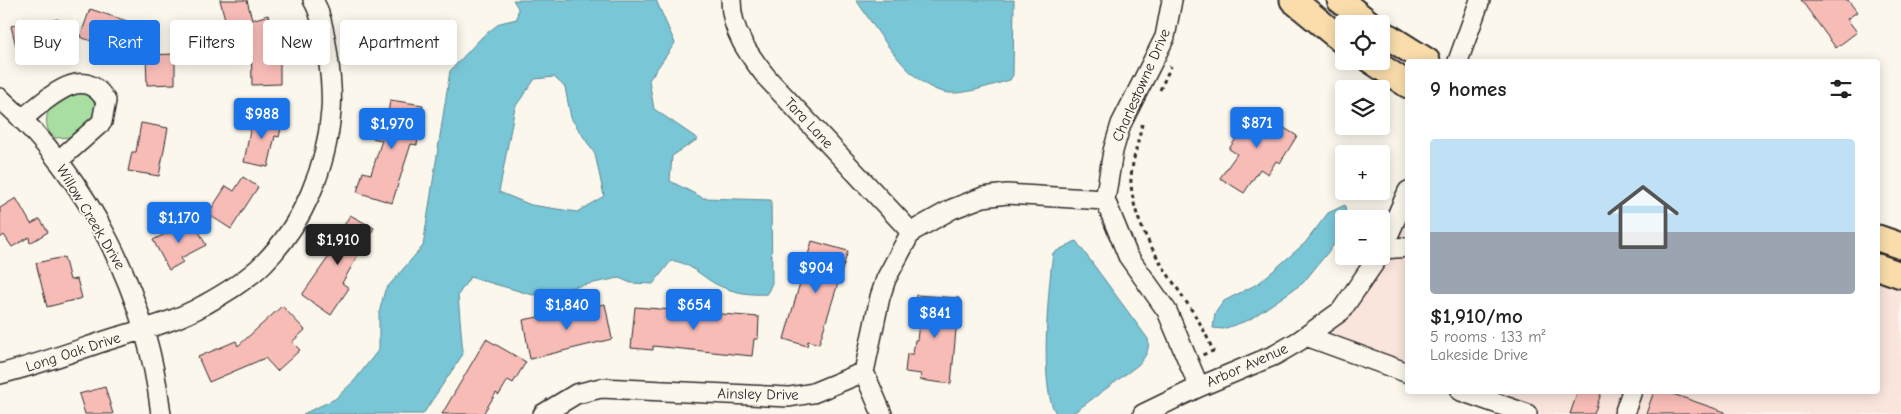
<!DOCTYPE html>
<html lang="en">
<head>
<meta charset="utf-8">
<style>
	:root { --surface:#fff; --page:#f2f2f2; --text:#222; --muted:#767676; --accent:#1a73e8 }
	body { margin:0; font-family:"Comic Neue",sans-serif; background:var(--page); color:var(--text); height:100vh; display:flex; flex-direction:column; font-size:19px; white-space:nowrap }
	* { box-sizing:border-box; margin:0 }
	p { font-size:16px; color:var(--muted) }
	.icon { flex:none; width:28px; height:28px; fill:none; stroke:currentColor; stroke-width:2; stroke-linecap:round; stroke-linejoin:round }
	.map { position:relative; flex:1; overflow:hidden }
	.drawer { position:absolute; left:1405px; top:59px; width:475px; height:335px; display:flex; flex-direction:column; background:var(--surface); border-radius:5px; box-shadow:0 2px 12px #0003 }
	.drawer>* { flex:none }
	.top-card { position:absolute; left:15px; top:20px; width:475px; height:45px; display:flex; gap:10px }
	.buttons { position:absolute; left:1335px; top:15px; display:grid; gap:10px }
	.buttons a { display:grid; place-items:center; width:55px; height:55px; border-radius:5px; background:var(--surface); box-shadow:0 2px 12px #0003; font-size:25px }
	.price { position:absolute; translate:-50% -42px; padding:0 11px; border-radius:5px; background:var(--accent); color:#fff; font-size:16px; line-height:32px; filter:drop-shadow(0 1px 2px #0008) }
	.price::after { content:''; position:absolute; left:50%; top:30px; width:15px; height:11px; margin-left:-8px; background:inherit; clip-path:polygon(0 0,100% 0,50% 100%) }
	.price.active { background:#222; color:#fff }
	ul { padding:0; list-style:none }
	li { display:grid; align-content:center; gap:10px; height:265px; padding:0 25px }
	li span { display:grid; place-items:center; height:155px; border-radius:5px; color:#555 }
	li>.icon { margin-inline-start:auto }
	span .icon { width:90px; height:90px; fill:#fffc; stroke-width:1 }
	li b { font-size:21px }
	h2 { display:flex; justify-content:space-between; align-items:center; height:60px; padding:0 25px; font-size:21px }
	.pill { padding:0 18px; border-radius:5px; background:var(--surface); box-shadow:0 2px 12px #0003; font-size:18px; line-height:45px }
	.pill.active { background:var(--accent); color:#fff }
	.map>svg:first-child { display:block }
	.built { fill:#fae5dc }
	.green { fill:#a8dea1; stroke:#6a8466 }
	.water { fill:#79c6d7; stroke:#5a8892; fill-rule:evenodd }
	.building { fill:#f8bcb7; stroke:#2b2b2b }
	.lines { fill:none; stroke-linecap:round; stroke-linejoin:round }
	.minor-casing { stroke:#2b2b2b; stroke-width:22 }
	.major-casing { stroke:#2b2b2b; stroke-width:29 }
	.path { stroke:#2b2b2b; stroke-width:3; stroke-dasharray:4 4; stroke-linecap:butt }
	.minor { stroke:#fbf7ec; stroke-width:19 }
	.major { stroke:#faddab; stroke-width:25 }
	.labels { text-anchor:middle; dominant-baseline:central; stroke-width:4; stroke-linejoin:round; paint-order:stroke }
	.street-label { font-size:15px; fill:#2b2b2b; stroke:#fbf7ec }
</style>
</head>
<body>
<div class="map">
<svg width="1901" height="414" viewBox="0 0 1901 414">
	<rect width="100%" height="100%" fill="#fbf7ec"/>
	<filter id="ink" filterUnits="userSpaceOnUse"><feTurbulence type="fractalNoise" baseFrequency=".02" numOctaves="2"/><feDisplacementMap in="SourceGraphic" scale="10" xChannelSelector="R" yChannelSelector="G"/><feConvolveMatrix kernelMatrix="1 2 1 2 8 2 1 2 1" color-interpolation-filters="sRGB"/></filter>
	<g filter="url(#ink)">
		<path class="built" d="M1407,189V376L1299,341L1341,311Z
			M1878,262L1901,271V414H1522L1453,391H1878Z"/>
		<path class="green" d="M74,91L88,92L96,103V115L71,137L55,138C45,130 45,120 49,109Z"/>
		<path class="water" d="M513,0H656L675,43L649,80L654,109L698,139L672,156L670,181L703,198L771,200L772,283L767,294C751,295 737,293 722,287C704,280 690,261 671,261L653,284L631,283L619,278L533,295L470,277L458,295L463,354L423,414H303L335,399L355,380L379,349V313L385,290L423,246L450,71L482,37L500,23L517,19L518,8ZM554,77L565,87L571,118L595,154L604,196L577,212L531,205L499,192L515,107L535,79Z
			M856,0H1014L1013,75L1010,80C991,85 969,94 949,93C911,90 877,29 856,0Z
			M1345,205L1346,216L1341,236L1303,283L1249,320L1223,329L1213,328L1215,313L1224,301L1259,283L1305,243L1328,213Z
			M1076,241L1148,339C1150,351 1145,357 1138,365L1072,414H1057C1038,395 1049,282 1053,253Z"/>
		<path class="building" d="M220,0H247L252,20L268,15L280,58V84L252,85L251,41L232,46Z
			M1801,0H1848L1857,12L1847,19L1857,32L1836,48Z
			M90,9L127,21L117,50L80,37Z
			M58,19L64,47L19,58L11,26L27,22L29,27Z
			M175,54V84L147,85L146,55Z
			M390,100L423,105L417,145L411,144L392,203L357,192L363,172L371,174L382,140L371,138L374,119L387,121Z
			M1253,108L1297,136L1280,163L1276,161L1268,174L1260,169L1244,193L1220,178L1237,154L1229,149L1237,137L1235,135Z
			M253,115L283,120L279,137L275,136L268,167L244,162Z
			M141,123L168,128L159,176L128,171L132,152H136Z
			M243,177L258,187L231,229L208,214L226,186L234,191Z
			M16,198L31,224L40,219L48,232L30,243L29,237L12,247L4,235L0,238V208Z
			M350,215L374,228L342,283L349,288L331,315L302,295L330,255L328,254Z
			M193,220L206,245L181,258L183,262L169,270L153,240Z
			M812,241L848,251L819,344L808,341L807,346L784,339Z
			M64,257L70,280L77,279L82,298L47,307L36,263Z
			M916,295L959,298L951,384L920,380L921,374L905,372L907,354H913L915,340H917L920,315L914,314Z
			M605,304L612,339L530,359L523,320Z
			M282,306L305,330L292,342L300,350L277,371L265,358L209,382L198,357L236,341L238,346Z
			M635,307L759,317L758,339H754L752,356L653,346V350L631,348Z
			M486,339L526,362L513,383L508,380L499,395L496,393L483,414H442Z
			M105,387L113,414H85L79,394Z
			M1578,391H1602L1594,414H1570Z
			M1654,391H1664L1725,412L1724,414H1646Z"/>
		<g class="lines">
			<defs>
				<path id="minor" d="M731,0C731,32 749,55 768,79L911,232
					M1172,0L1165,37L1121,124L1113,151L1105,200L1128,256L1167,311L1199,387
					M1458,61L1480,0
					M0,98C90,179 147,294 161,414
					M23,118C47,100 83,61 106,101L102,122L58,161
					M1383,249L1408,247
					M1381,252L1408,191
					M1306,336L1408,373
					M864,372L880,297L886,279L911,232L952,209L983,197L1007,194L1105,200
					M864,372L882,414
					M0,374C37,365 72,352 108,340C140,330 175,322 204,305C224,294 247,280 263,264C303,224 327,167 331,111C333,87 326,20 313,0
					M1461,391L1527,414
					M543,414L576,394L601,388L789,397L813,393L864,372
					M1143,414L1199,387L1275,355L1299,341L1341,311L1379,256
					M1624,414L1632,391"/>
				<path id="major" d="M1293,0L1344,42
					M1340,0L1370,24
					M1381,32L1427,61
					M1372,61L1408,85
					M1878,238L1901,246
					M1878,267L1901,275"/>
			</defs>
			<use href="#minor" class="minor-casing"/>
			<use href="#major" class="major-casing"/>
			<path class="path" d="M1160,90L1171,66
				M1142,124C1139,141 1130,167 1131,184C1135,235 1170,275 1196,317C1203,327 1208,339 1213,351L1202,355"/>
			<use href="#minor" class="minor"/>
			<use href="#major" class="major"/>
		</g>
	</g>
	<g class="labels">
		<g class="street-label">
			<text transform="translate(1141 85) rotate(-66)">Charlestowne Drive</text>
			<text transform="translate(809 123) rotate(47)">Tara Lane</text>
			<text transform="translate(91 217) rotate(59)">Willow Creek Drive</text>
			<text transform="translate(73 352) rotate(-18)">Long Oak Drive</text>
			<text transform="translate(1247 365) rotate(-24)">Arbor Avenue</text>
			<text transform="translate(758 394) rotate(1)">Ainsley Drive</text>
		</g>
	</g>
</svg>
<div class="buttons">
<a><svg class="icon" aria-label="locate" viewBox="0 0 24 24"><circle cx="12" cy="12" r="6"/><path d="M12 2v4M12 18v4M2 12h4M18 12h4"/></svg></a>
<a><svg class="icon" aria-label="layers" viewBox="0 0 24 24"><path d="M12 4l9 5-9 5-9-5zM3 14l9 5 9-5"/></svg></a>
<a>+</a>
<a>−</a>
</div>
<b class="price" style="left:262px;top:140px">$988</b>
<b class="price" style="left:1257px;top:149px">$871</b>
<b class="price" style="left:392px;top:150px">$1,970</b>
<b class="price" style="left:179px;top:244px">$1,170</b>
<b class="price active" style="left:338px;top:266px">$1,910</b>
<b class="price" style="left:816px;top:294px">$904</b>
<b class="price" style="left:567px;top:331px">$1,840</b>
<b class="price" style="left:694px;top:331px">$654</b>
<b class="price" style="left:935px;top:339px">$841</b>
<div class="top-card">
<a class="pill">Buy</a>
<a class="pill active">Rent</a>
<a class="pill">Filters</a>
<a class="pill">New</a>
<a class="pill">Apartment</a>
</div>
<section class="drawer">
<h2>9 homes<svg class="icon" aria-label="filters" viewBox="0 0 24 24"><path d="M4 7h16M4 17h16"/><circle cx="9" cy="7" r="2"/><circle cx="15" cy="17" r="2"/></svg></h2>
<ul>
<li><span style="background:linear-gradient(#bfe0f5 60%,#9aa5b1 0)"><svg class="icon" aria-label="home" viewBox="0 0 24 24"><path d="M3 11l9-7 9 7M6 9v11h12V9"/></svg></span><div><b>$1,910/mo</b><p>5 rooms · 133 m²</p><p>Lakeside Drive</p></div></li>
</ul>
</section>
</div>
</body>
</html>
